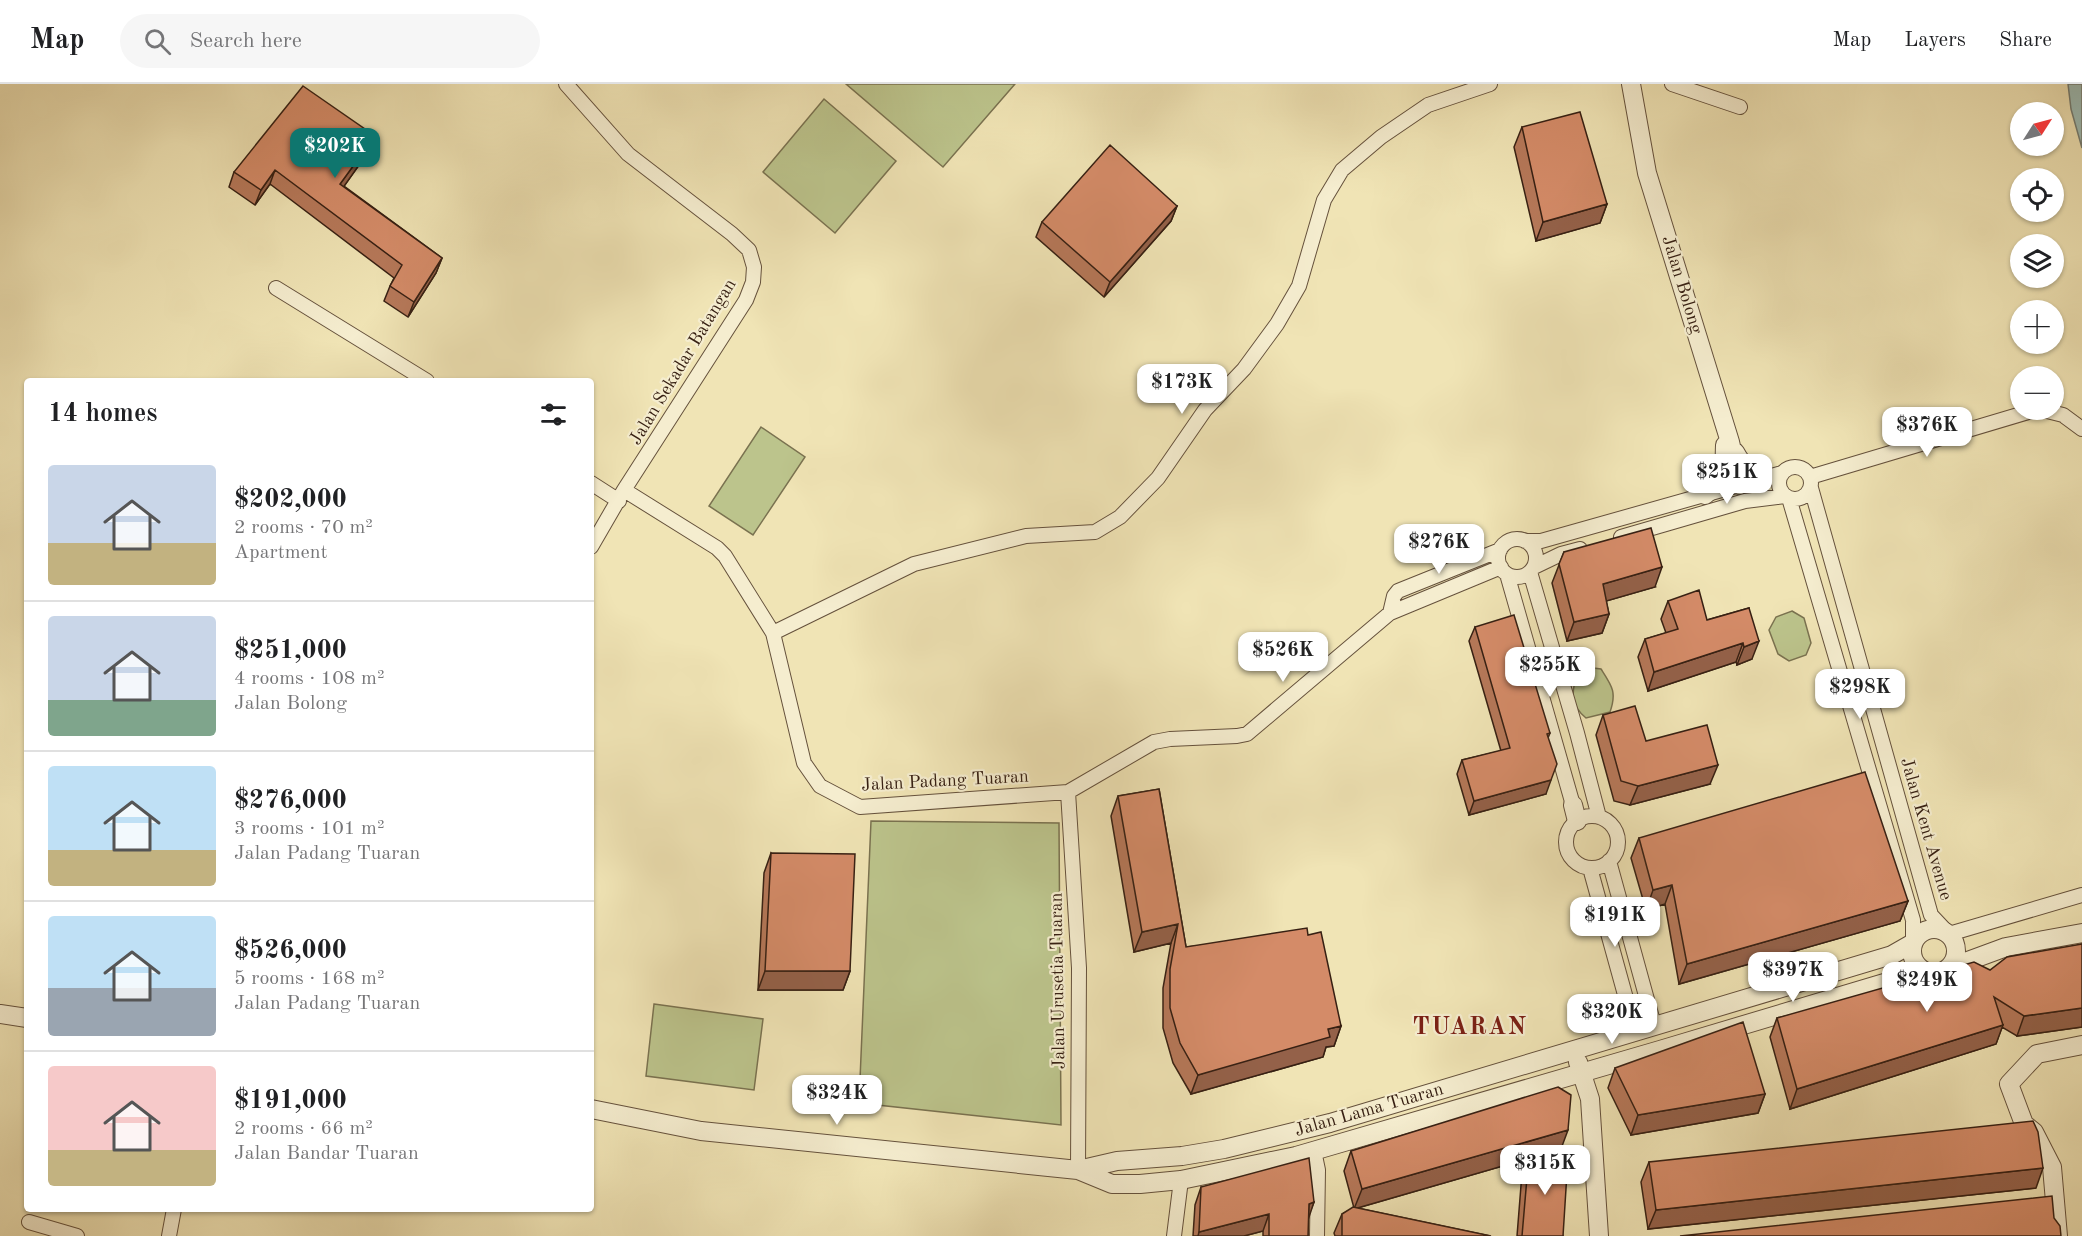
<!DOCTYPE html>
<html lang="en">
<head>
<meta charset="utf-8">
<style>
	:root { --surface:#fff; --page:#f6f6f6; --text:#202124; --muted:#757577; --line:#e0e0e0; --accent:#0f766e }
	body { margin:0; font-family:"Old Standard TT",serif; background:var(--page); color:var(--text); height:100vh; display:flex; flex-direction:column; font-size:22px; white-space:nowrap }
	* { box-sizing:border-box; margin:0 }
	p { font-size:20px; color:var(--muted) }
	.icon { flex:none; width:33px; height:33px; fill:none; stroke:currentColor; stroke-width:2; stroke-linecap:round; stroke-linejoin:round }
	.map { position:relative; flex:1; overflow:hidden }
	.drawer { position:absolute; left:24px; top:294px; width:570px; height:834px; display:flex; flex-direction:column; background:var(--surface); border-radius:6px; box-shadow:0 2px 4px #0004 }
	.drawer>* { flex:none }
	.needle { width:39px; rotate:54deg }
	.fabs { position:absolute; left:2010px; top:18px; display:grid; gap:12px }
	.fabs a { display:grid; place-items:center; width:54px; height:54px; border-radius:50%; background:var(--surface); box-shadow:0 2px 4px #0004; font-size:30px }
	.price { position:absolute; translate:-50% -51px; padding:0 14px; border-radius:12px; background:#fff; color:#222; font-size:20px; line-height:39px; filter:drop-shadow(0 2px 3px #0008) }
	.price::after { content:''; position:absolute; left:50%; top:36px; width:18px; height:14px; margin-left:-9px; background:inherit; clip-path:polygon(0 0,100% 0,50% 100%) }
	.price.active { background:var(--accent); color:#fff }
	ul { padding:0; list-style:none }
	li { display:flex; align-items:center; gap:18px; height:150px; padding:0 24px }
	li+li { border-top:2px solid var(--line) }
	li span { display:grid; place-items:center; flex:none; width:168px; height:120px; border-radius:6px; color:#555 }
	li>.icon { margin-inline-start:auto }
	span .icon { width:72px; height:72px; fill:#fffc; stroke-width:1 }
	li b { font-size:26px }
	h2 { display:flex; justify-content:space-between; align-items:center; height:72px; padding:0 24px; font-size:26px }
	header { display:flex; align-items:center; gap:36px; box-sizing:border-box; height:84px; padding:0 30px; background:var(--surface); border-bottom:2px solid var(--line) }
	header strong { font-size:28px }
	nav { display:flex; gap:33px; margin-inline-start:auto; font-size:21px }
	.search { width:420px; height:54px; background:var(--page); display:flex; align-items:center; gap:15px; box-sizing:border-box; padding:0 21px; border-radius:33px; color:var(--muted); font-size:22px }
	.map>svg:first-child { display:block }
	.green { fill:#bcc48c; stroke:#7a7250; stroke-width:1.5 }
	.water { fill:#9dbdb6; stroke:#747e75; stroke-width:1.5 }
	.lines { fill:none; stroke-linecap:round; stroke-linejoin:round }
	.minor-casing { stroke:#65513c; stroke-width:16 }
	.tertiary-casing { stroke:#65513c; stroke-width:20 }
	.minor { stroke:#f5edcf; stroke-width:14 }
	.tertiary { stroke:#f5edcf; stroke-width:18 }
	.wall { fill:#b67859; stroke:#372013; stroke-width:1.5 }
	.shaded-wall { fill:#946149; stroke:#372013; stroke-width:1.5 }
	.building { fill:#d48b68; stroke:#372013; stroke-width:1.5 }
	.labels { text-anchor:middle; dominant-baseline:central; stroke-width:4.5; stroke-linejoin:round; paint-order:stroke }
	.street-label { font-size:18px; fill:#372013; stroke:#f5edcf }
	.district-label { font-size:24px; font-weight:bold; letter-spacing:1.5px; fill:#7a1f14; stroke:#f5edcf }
</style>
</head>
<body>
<header>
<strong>Map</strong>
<div class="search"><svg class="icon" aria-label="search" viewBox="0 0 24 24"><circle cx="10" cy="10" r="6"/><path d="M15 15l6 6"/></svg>Search here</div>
<nav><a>Map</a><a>Layers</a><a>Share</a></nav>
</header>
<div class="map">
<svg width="2082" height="1152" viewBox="0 0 2082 1152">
	<rect width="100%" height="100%" fill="#f0e4b5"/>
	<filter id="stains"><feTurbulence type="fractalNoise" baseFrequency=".00333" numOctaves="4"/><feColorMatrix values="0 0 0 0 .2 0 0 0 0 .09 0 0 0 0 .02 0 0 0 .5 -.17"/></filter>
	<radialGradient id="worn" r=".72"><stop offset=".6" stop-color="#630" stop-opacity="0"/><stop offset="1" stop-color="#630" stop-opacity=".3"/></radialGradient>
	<path class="green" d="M846,0H1015L943,83Z
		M824,15L896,77L835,149L763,88Z
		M761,343L805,373L753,451L709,422Z
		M1792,527L1804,534L1811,559L1806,571L1789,577L1778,570L1769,546L1776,533Z
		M1593,584L1601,585C1612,602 1617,608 1610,628L1586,634C1570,621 1571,607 1578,588Z
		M871,737L1059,739L1061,1041L859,1019Z
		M654,920L763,935L754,1006L646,992Z"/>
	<path class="water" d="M2068,0H2082V64L2071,25Z"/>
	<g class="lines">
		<defs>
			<path id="minor" d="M566,0L628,70L732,150L749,166L754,183L753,198L746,216L624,406L591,463
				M1672,0L1740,23
				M276,204L427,297
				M2043,326L2063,331L2082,345
				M1779 399a16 16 0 1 1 32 0a16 16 0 1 1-32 0Z
				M1810,393L2035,326
				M591,399L619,417
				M1811,404L1931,831L1947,848
				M624,406L717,464L725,472L773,549L804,679L820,702L860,723L1068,708L1154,658L1170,655L1237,652L1247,650L1390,529L1501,483
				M1789,414L1913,836V859
				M1621,453L1745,417L1785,412
				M1498 474a19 19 0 1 1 38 0a19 19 0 1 1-38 0Z
				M1525,457H1541L1782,389
				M1534,483L1561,470L1580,465
				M1530,488L1577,649L1599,733
				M1507,490L1573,721
				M1390,529L1394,512L1398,507L1500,466
				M773,549L914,480L1026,452L1095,448L1120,433L1158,394L1205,326L1244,285L1277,240L1299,202L1324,116L1342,86L1381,53L1428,21L1490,0
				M1068,708L1079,884L1078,1086
				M1566 758a26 26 0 1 1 52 0a26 26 0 1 1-52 0Z
				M1609,777L1654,941
				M1590,784L1635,947
				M1949,850L2082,811
				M1314,1067L1318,1086L1317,1152
				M29,1138L77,1152
				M169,1152L174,1125
				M1174,1152L1181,1096"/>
			<path id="tertiary" d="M1631,0L1647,89L1730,358L1740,401
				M1735,368C1743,383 1751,389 1767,393
				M1705,411C1727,393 1724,388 1725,361
				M1573,721L1577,737
				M1912 867a22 22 0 1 1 44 0a22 22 0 1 1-44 0Z
				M1949,884L2006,863L2082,849
				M0,930L27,934
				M1578,978L1590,1015L1599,1152
				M591,1025L701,1047L1078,1086L1112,1100H1140L1181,1096L1296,1072L1660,966L1904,893L1934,890
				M1078,1086L1117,1077L1182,1072L1224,1065L1330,1039L1892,871L1913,859
				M2058,1152L2052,1083L2034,1048L2024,1040L2009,1000L2037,970L2082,961"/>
		</defs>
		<use href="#minor" class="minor-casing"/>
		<use href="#tertiary" class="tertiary-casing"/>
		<use href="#minor" class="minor"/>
		<use href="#tertiary" class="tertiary"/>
	</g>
	<path class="wall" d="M1522,43L1607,120L1600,139L1536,157L1514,63Z
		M369,67L344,102L442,174L436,189L408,233L384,217L390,202L394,194L270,100L255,121L229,103L234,88Z
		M1177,122L1171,137L1104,213L1036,153L1042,138Z
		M1564,468L1655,503L1606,517L1609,530L1602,549L1567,557L1552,499Z
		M1668,517L1707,536L1749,524L1752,575L1737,581L1736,578L1648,607L1638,573L1645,555L1666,549L1661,535Z
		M1475,543L1550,649L1548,654L1546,710L1469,731L1457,690L1462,676L1501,667L1469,557Z
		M1603,631L1646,657L1710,700L1630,721L1614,717L1596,651Z
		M1159,705L1186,863L1308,851L1341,942L1334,962L1326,963L1323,973L1191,1010L1173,979L1163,944V904L1171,859L1134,868L1111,732L1118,712Z
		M1639,754L1908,817L1900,837L1679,900L1665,820L1646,826L1631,774Z
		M771,769L850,887L843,906H758L764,789Z
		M2082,860V943L2017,952L2002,943L1996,960L1790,1025L1770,953L1777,934L1990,886Z
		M1615,984L1765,1010L1758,1029L1631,1051L1608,1004Z
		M1561,1065L1541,1071L1563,1152H1517L1522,1089L1527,1075L1357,1124L1490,1152H1335L1334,1149L1342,1130L1354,1124L1344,1087L1351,1067Z
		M1649,1078L2036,1104L1648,1145L1641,1098Z
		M1201,1103L1314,1118L1308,1133V1152H1263V1147L1244,1152H1193L1195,1121Z"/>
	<path class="shaded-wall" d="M375,52L369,67L335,115L340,100Z
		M275,86L270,100L255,121L261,106Z
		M1607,120L1600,139L1536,157L1543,138Z
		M1177,122L1171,137L1104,213L1110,198Z
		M442,174L436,189L408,233L414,218Z
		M1662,483L1655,503L1596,520L1603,500Z
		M1609,530L1602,549L1567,557L1574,538Z
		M1759,557L1752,575L1737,581L1744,563Z
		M1743,559L1736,578L1648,607L1654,588Z
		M1718,681L1710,700L1630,721L1638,702Z
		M1551,696L1546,710L1469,731L1474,717Z
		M1672,801L1665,820L1646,826L1653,806Z
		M1908,817L1900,837L1679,900L1687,880Z
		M1178,840L1171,859L1134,868L1142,848Z
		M765,887H850L843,906H758Z
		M2082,924V943L2017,952L2024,932Z
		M2003,941L1996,960L1790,1025L1797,1005Z
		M1341,942L1334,962L1326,963L1323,973L1191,1010L1198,991L1328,945Z
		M1765,1010L1758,1029L1631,1051L1638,1031Z
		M1568,1046L1561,1065L1528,1075L1529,1070L1527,1075L1354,1125L1362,1105Z
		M2043,1084L2036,1104L1648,1145L1656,1126Z
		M1314,1118L1308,1136L1309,1120Z
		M1269,1130L1263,1147L1244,1152H1198L1199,1148Z"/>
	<path class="building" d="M303,2L375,52L340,100L442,174L414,218L390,202L402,181L275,86L261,106L234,88Z
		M1580,28L1607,120L1543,138L1522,43Z
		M1110,61L1177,122L1110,198L1042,138Z
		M1651,444L1662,483L1603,500L1609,530L1574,538L1559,480L1564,468Z
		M1699,506L1707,536L1749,524L1759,557L1744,563L1743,559L1654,588L1645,555L1678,545L1668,517Z
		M1514,531L1550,649L1547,650L1557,680L1551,696L1474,717L1462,676L1510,664L1475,543Z
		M1635,622L1646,657L1707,641L1718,681L1638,702L1621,697L1603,631Z
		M1865,688L1908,817L1687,880L1672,801L1653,806L1639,754Z
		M1159,705L1186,863L1307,844L1308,851L1321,848L1341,942L1328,945L1330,953L1198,991L1180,959L1170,924V885L1178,840L1142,848L1118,712Z
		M771,769L855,770L850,887H765Z
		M2082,860V924L2024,932L1994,913L2003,941L1797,1005L1777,934L1974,878L1990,886L2007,873Z
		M1743,938L1765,1010L1638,1031L1615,984Z
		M1558,1003L1571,1011L1568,1046L1362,1105L1351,1067Z
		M2033,1037L2038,1048L2043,1084L1656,1126L1649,1078Z
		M1529,1070L1568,1073L1563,1152H1522Z
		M1309,1074L1314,1118L1309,1120L1308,1152H1269V1130L1199,1148L1201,1103Z
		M2052,1112L2054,1134L2060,1142L2061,1152H1680Z
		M1353,1123L1491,1152H1342V1130Z"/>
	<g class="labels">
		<g class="street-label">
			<text transform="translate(1682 201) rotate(73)">Jalan Bolong</text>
			<text transform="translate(683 278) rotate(-59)">Jalan Sekadar Batangan</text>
			<text transform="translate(945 697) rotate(-3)">Jalan Padang Tuaran</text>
			<text transform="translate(1926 745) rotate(74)">Jalan Kent Avenue</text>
			<text transform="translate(1058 897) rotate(-91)">Jalan Urusetia Tuaran</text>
			<text transform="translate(1369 1026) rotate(-16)">Jalan Lama Tuaran</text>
		</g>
		<g class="district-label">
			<text x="1470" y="944">TUARAN</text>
		</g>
	</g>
	<rect width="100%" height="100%" filter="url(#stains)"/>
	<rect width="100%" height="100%" fill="url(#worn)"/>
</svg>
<div class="fabs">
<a><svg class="needle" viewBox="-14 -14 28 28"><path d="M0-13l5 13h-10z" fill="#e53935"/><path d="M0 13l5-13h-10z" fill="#757577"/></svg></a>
<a><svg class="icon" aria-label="locate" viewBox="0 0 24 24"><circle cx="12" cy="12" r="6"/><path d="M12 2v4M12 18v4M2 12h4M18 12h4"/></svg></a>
<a><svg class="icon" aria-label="layers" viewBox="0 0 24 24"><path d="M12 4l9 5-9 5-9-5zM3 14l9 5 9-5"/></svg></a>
<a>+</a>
<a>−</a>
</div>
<b class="price active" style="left:335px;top:95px">$202K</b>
<b class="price" style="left:1182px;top:331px">$173K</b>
<b class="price" style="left:1927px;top:374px">$376K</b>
<b class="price" style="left:1727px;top:421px">$251K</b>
<b class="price" style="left:1439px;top:491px">$276K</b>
<b class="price" style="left:1283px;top:599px">$526K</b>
<b class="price" style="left:1550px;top:614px">$255K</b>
<b class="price" style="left:1860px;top:636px">$298K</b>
<b class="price" style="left:1615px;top:864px">$191K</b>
<b class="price" style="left:1793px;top:919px">$397K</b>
<b class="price" style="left:1927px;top:929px">$249K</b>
<b class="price" style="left:1612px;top:961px">$320K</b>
<b class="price" style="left:837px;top:1042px">$324K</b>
<b class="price" style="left:1545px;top:1112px">$315K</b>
<section class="drawer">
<h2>14 homes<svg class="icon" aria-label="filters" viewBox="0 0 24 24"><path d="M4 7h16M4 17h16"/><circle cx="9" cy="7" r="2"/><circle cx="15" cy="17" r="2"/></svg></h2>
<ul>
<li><span style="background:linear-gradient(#c9d6e8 65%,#c2b280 0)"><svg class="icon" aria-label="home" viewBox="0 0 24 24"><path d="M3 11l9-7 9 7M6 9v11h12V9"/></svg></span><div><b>$202,000</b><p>2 rooms · 70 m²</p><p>Apartment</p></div></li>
<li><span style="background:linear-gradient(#c9d6e8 70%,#7fa58c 0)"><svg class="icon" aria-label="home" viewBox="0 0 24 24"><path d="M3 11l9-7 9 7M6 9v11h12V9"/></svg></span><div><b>$251,000</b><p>4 rooms · 108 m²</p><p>Jalan Bolong</p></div></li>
<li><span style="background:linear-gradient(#bfe0f5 70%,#c2b280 0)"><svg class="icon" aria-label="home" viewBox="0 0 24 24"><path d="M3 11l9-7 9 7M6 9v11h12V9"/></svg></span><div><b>$276,000</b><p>3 rooms · 101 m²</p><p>Jalan Padang Tuaran</p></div></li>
<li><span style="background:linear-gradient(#bfe0f5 60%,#9aa5b1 0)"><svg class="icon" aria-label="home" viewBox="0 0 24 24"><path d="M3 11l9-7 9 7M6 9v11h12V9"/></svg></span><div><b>$526,000</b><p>5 rooms · 168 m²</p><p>Jalan Padang Tuaran</p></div></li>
<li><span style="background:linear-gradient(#f6c9c9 70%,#c2b280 0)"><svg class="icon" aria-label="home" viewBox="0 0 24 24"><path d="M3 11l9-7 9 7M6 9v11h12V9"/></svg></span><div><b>$191,000</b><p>2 rooms · 66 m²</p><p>Jalan Bandar Tuaran</p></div></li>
</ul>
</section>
</div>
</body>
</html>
